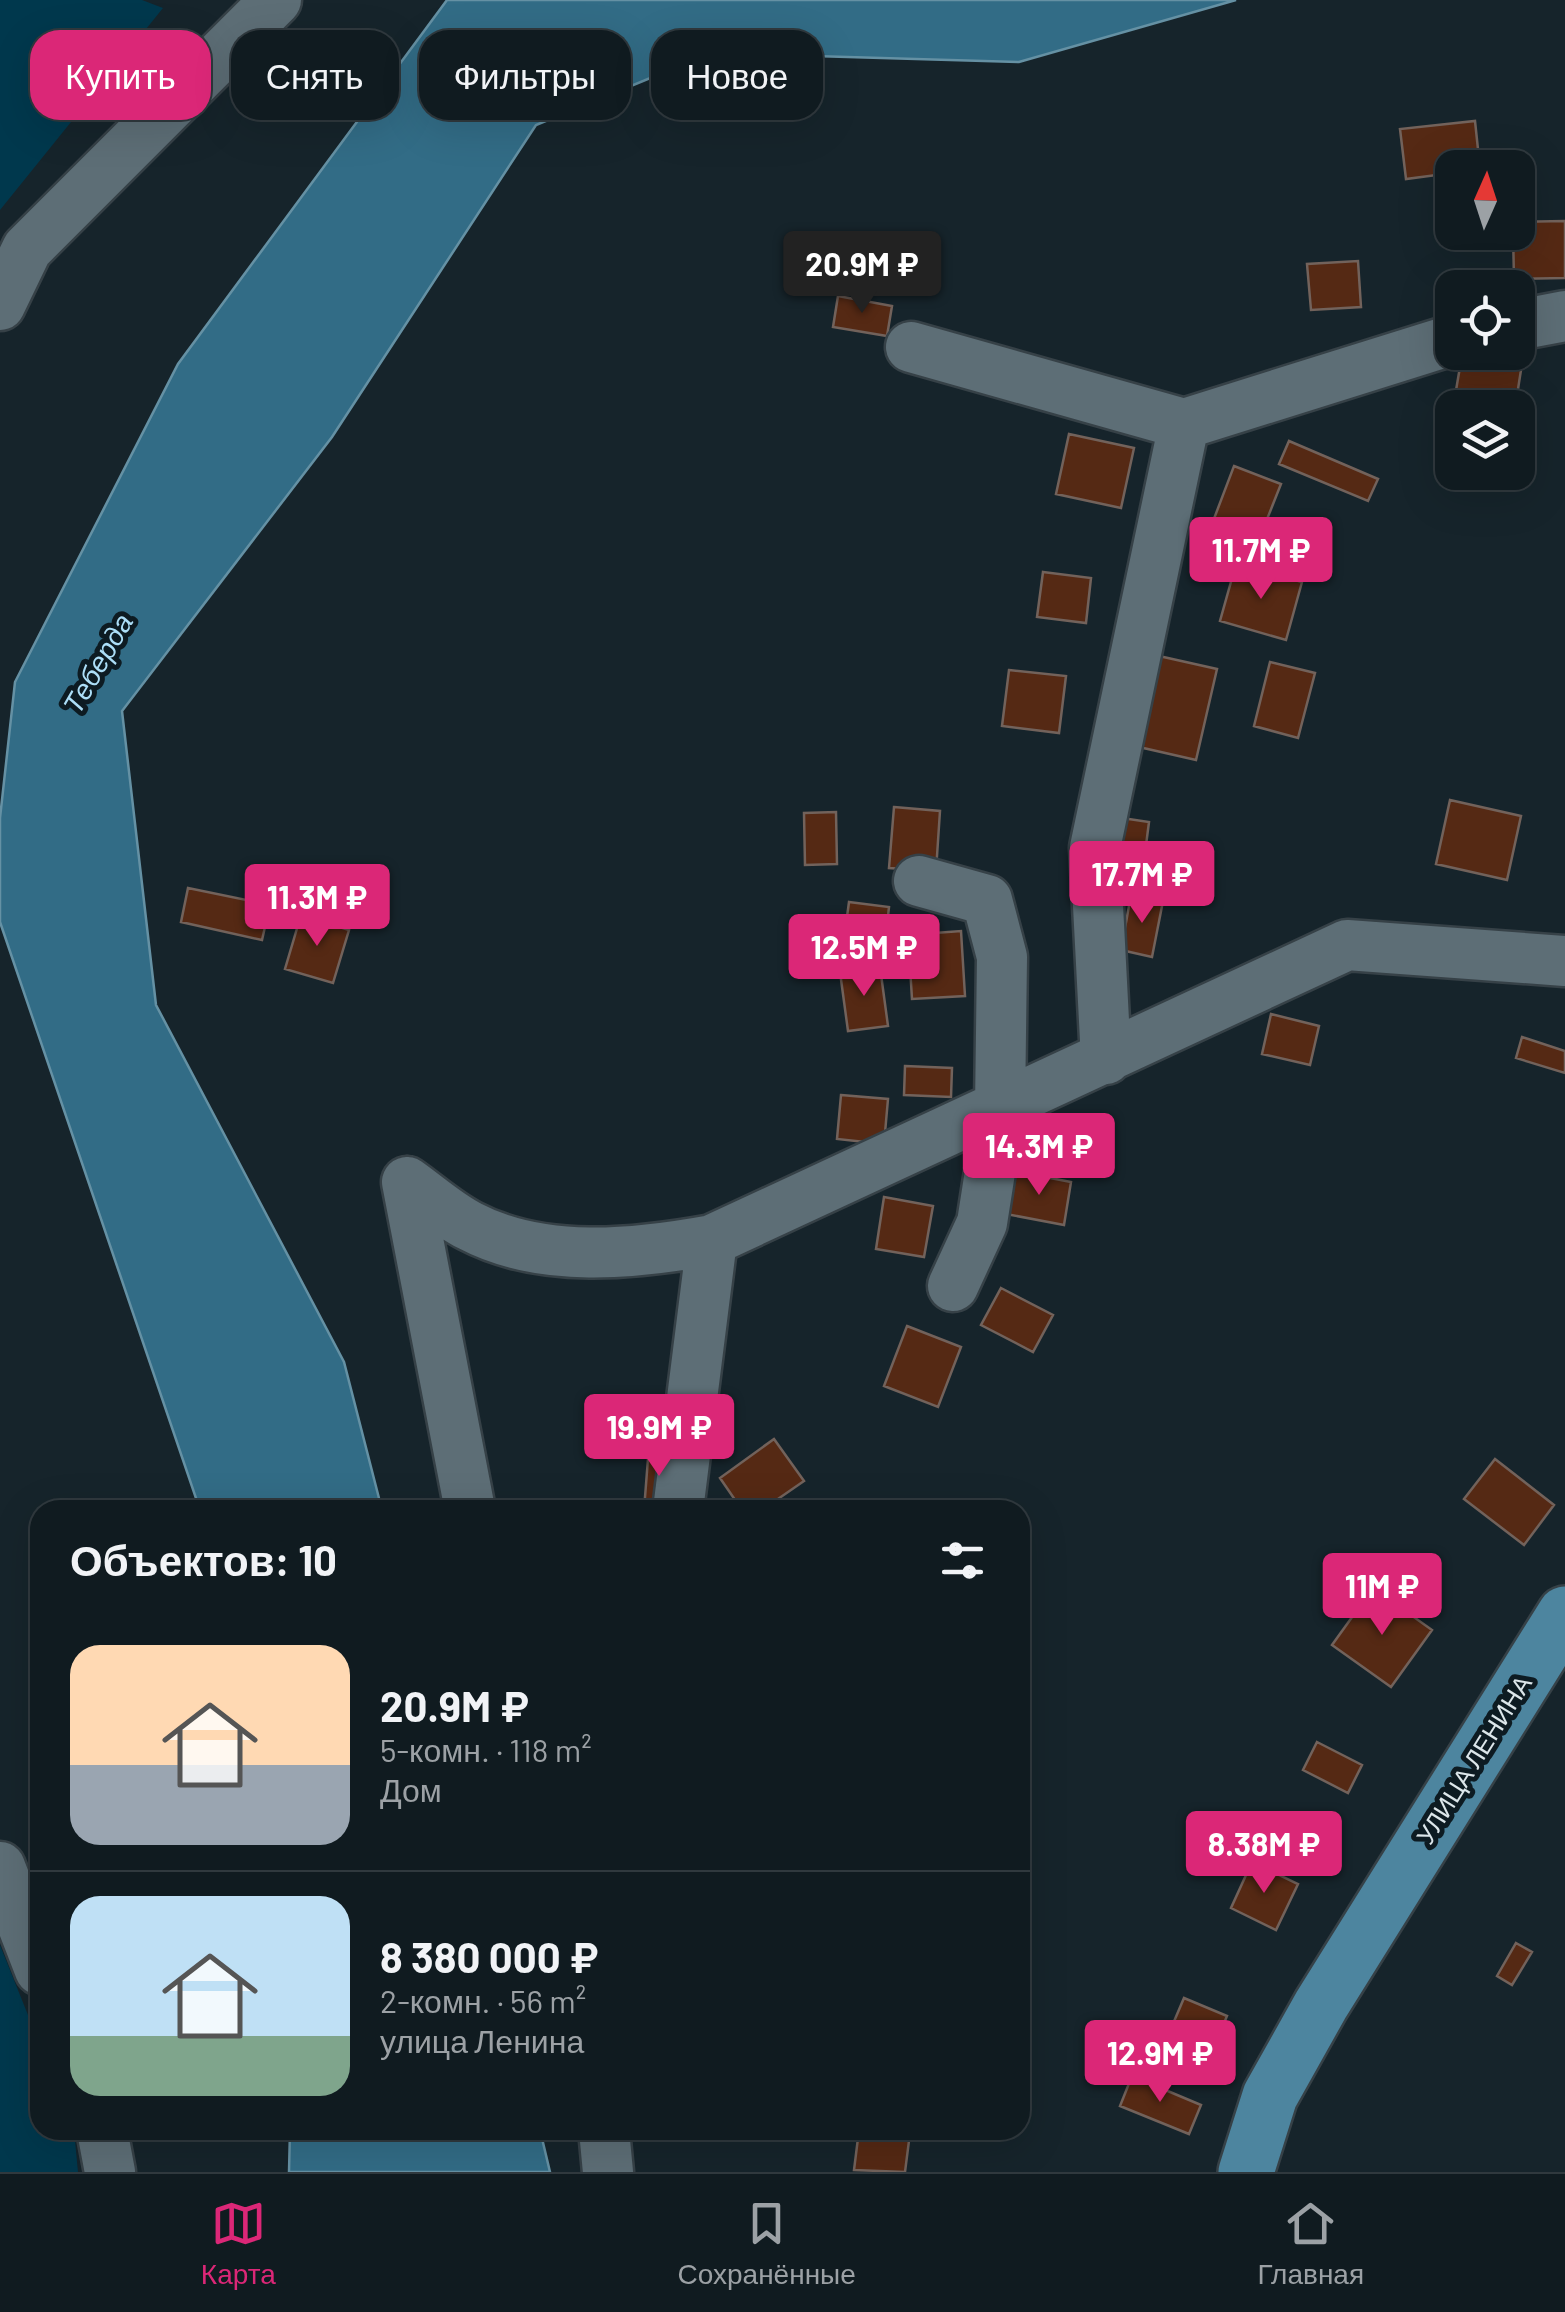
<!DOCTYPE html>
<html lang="ru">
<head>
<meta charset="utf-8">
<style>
	:root { --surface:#101b20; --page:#192429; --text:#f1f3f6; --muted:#9ca1a5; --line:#30393e; --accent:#db2777 }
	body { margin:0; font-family:Barlow,sans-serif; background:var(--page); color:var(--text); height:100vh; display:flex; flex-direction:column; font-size:38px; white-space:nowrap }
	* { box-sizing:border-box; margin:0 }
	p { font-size:32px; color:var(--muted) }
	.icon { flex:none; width:55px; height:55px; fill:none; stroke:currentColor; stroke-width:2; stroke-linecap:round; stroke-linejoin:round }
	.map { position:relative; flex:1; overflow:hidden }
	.drawer { position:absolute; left:30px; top:1500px; width:1000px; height:640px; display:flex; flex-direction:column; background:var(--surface); border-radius:30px; box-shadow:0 10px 40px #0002,0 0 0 2px var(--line) }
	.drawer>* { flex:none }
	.banner { position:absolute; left:30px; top:30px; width:1000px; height:90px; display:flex; gap:20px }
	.needle { width:65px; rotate:3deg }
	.tools { position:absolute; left:1435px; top:150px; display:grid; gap:20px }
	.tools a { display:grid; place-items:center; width:100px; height:100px; border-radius:20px; background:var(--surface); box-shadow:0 10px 40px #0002,0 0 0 2px var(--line); font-size:50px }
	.price { position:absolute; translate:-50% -85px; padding:0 22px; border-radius:10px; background:var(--accent); color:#fff; font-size:32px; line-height:65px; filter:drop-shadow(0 2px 5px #0008) }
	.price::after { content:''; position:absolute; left:50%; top:60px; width:30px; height:22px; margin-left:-15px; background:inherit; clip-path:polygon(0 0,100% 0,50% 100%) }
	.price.active { background:#222; color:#fff }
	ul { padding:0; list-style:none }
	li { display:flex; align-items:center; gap:30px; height:250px; padding:0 40px }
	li+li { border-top:2px solid var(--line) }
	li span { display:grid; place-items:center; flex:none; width:280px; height:200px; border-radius:30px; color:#555 }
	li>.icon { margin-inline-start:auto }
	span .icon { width:120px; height:120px; fill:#fffc; stroke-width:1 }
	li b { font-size:42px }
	h2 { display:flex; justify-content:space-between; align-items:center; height:120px; padding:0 40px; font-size:42px }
	.tag { padding:0 35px; border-radius:30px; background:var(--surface); box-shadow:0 10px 40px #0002,0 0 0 2px var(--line); font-size:35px; line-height:90px }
	.tag.active { background:var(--accent); color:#fff }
	.tabs { display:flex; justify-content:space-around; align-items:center; height:140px; border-top:2px solid var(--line); background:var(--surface); font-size:28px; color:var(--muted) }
	.tabs a { display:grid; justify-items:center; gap:5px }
	.tabs .active { color:var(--accent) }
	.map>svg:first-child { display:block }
	.green { fill:#00384d }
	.water { fill:#326c86; stroke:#6591a4; stroke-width:2.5 }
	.building { fill:#552914; stroke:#72625b; stroke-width:2.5 }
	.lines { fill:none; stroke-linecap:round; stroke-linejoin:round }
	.minor-casing { stroke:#364147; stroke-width:55 }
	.major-casing { stroke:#364147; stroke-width:60 }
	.minor { stroke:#5d6e76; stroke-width:50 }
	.major { stroke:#4d859f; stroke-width:55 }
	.labels { text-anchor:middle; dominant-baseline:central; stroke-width:10; stroke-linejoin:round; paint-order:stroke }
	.street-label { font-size:25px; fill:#dce6ea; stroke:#0d1b22 }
	.water-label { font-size:28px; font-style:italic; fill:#acdef7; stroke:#0d1b22 }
</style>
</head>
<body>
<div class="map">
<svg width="1565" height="2172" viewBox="0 0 1565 2172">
	<rect width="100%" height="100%" fill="#16242b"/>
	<path class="green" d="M0,0H142L163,8L0,210Z
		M0,1945L40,2045V2130H74L78,2172H0Z"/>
	<path class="water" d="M447,0H1236L1019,62L711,53L536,125L332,437L122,711L156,1005L344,1362L382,1510H200L0,922V818L15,682L178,364Z
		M290,2130H540L550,2172H289Z"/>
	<path class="building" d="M1475,121L1480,168H1452V173L1406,179L1400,129Z
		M1565,221V278L1514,279L1513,232H1518V222Z
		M1358,261L1361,307L1311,310L1307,264Z
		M838,296L892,306L887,336L833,327Z
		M1461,361L1521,370L1515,408H1453Z
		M1069,434L1134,448L1121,508L1056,494Z
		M1289,441L1378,479L1368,501L1279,464Z
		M1234,466L1281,484L1258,542L1212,524Z
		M1236,564L1302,582L1286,640L1220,621Z
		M1043,572L1091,578L1086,623L1037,617Z
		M1159,656L1217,669L1196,760L1139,747Z
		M1270,662L1315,673L1298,738L1254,726Z
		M1009,670L1066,676L1059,733L1002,726Z
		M1450,800L1521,816L1507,880L1436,864Z
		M894,807L940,811L936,871L889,868Z
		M836,812L837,864L805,865L804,813Z
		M1122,818L1149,822L1141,884L1114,881Z
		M188,888L270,905L262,940L181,922Z
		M1131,895L1163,901L1152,957L1121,950Z
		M849,902L889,907L885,943L844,939Z
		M301,915L349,930L333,983L285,969Z
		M961,931L965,996L912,999L908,935Z
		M880,967L888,1026L848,1031L840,972Z
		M1271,1014L1319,1026L1310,1065L1262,1054Z
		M1522,1037L1565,1051V1073L1516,1058Z
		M905,1066L952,1068L951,1097L904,1095Z
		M841,1095L888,1099L884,1144L837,1139Z
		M1014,1171L1071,1182L1064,1225L1006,1214Z
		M884,1197L933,1206L924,1257L876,1249Z
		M1001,1288L1053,1315L1033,1352L981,1325Z
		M907,1326L961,1347L938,1407L884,1386Z
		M774,1439L804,1481L762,1510H742L720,1478Z
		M649,1446L674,1449L669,1510H644Z
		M1495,1459L1554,1505L1524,1545L1464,1499Z
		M1373,1588L1432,1630L1391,1687L1332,1645Z
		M1317,1742L1362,1765L1348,1793L1303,1770Z
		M1252,1862L1298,1884L1276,1930L1231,1908Z
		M1516,1943L1532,1952L1512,1985L1497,1976Z
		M1184,1998L1227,2016L1204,2071L1161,2052Z
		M1132,2076L1201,2105L1189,2134L1120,2106Z
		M859,2130L910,2133L905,2172L854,2170Z"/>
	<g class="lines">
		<defs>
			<path id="minor" d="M0,305L27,249L276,0
				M1518,325L1565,316
				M911,347L1184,424
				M919,881L987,900L1002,957L1000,1108L982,1223L953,1286
				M1106,1059L1095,848L1184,424L1452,340
				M407,1182L470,1510
				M407,1182C427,1196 448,1215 470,1226C542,1264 635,1254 712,1240
				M678,1510L712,1240L1347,945L1565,961
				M0,1867L40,1970
				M102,2130L110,2172
				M604,2130L608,2172"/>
			<path id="major" d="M1246,2172L1270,2096L1321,2005L1565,1614"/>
		</defs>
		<use href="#minor" class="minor-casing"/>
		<use href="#major" class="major-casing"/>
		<use href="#minor" class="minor"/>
		<use href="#major" class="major"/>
	</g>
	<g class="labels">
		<g class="street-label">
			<text transform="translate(1473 1759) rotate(-58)">УЛИЦА ЛЕНИНА</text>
		</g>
		<g class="water-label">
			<text transform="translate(97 663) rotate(-60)">Теберда</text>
		</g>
	</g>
</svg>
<div class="tools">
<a><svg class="needle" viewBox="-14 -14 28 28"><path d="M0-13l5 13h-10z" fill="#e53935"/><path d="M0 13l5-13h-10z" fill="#9ca1a5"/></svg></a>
<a><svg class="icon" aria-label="locate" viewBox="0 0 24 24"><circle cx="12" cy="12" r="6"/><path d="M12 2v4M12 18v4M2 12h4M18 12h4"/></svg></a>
<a><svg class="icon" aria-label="layers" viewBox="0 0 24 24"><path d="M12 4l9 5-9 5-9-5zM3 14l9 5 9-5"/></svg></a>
</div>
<b class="price active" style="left:862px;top:316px">20.9M ₽</b>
<b class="price" style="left:1261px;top:602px">11.7M ₽</b>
<b class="price" style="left:1142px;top:926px">17.7M ₽</b>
<b class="price" style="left:317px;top:949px">11.3M ₽</b>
<b class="price" style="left:864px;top:999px">12.5M ₽</b>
<b class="price" style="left:1039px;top:1198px">14.3M ₽</b>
<b class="price" style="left:659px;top:1479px">19.9M ₽</b>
<b class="price" style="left:1382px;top:1638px">11M ₽</b>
<b class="price" style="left:1264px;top:1896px">8.38M ₽</b>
<b class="price" style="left:1160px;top:2105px">12.9M ₽</b>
<div class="banner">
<a class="tag active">Купить</a>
<a class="tag">Снять</a>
<a class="tag">Фильтры</a>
<a class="tag">Новое</a>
</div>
<section class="drawer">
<h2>Объектов: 10<svg class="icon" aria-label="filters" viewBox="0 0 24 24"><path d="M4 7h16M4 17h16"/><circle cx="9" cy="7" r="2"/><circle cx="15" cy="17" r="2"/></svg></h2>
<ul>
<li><span style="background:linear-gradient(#ffd9b3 60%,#9aa5b1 0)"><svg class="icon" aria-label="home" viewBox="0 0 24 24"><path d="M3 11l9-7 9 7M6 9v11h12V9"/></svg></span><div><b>20.9M ₽</b><p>5-комн. · 118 m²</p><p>Дом</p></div></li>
<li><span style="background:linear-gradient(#bfe0f5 70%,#7fa58c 0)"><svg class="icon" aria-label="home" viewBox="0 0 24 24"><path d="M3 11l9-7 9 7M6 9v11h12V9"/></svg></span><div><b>8 380 000 ₽</b><p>2-комн. · 56 m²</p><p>улица Ленина</p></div></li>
</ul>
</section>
</div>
<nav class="tabs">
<a class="active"><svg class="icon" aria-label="map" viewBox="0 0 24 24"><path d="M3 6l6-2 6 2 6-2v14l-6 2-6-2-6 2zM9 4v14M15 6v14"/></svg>Карта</a>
<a><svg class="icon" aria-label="saved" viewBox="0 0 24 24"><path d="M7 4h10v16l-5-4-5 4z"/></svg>Сохранённые</a>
<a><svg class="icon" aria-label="home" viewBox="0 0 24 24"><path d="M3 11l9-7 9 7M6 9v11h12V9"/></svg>Главная</a>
</nav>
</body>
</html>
